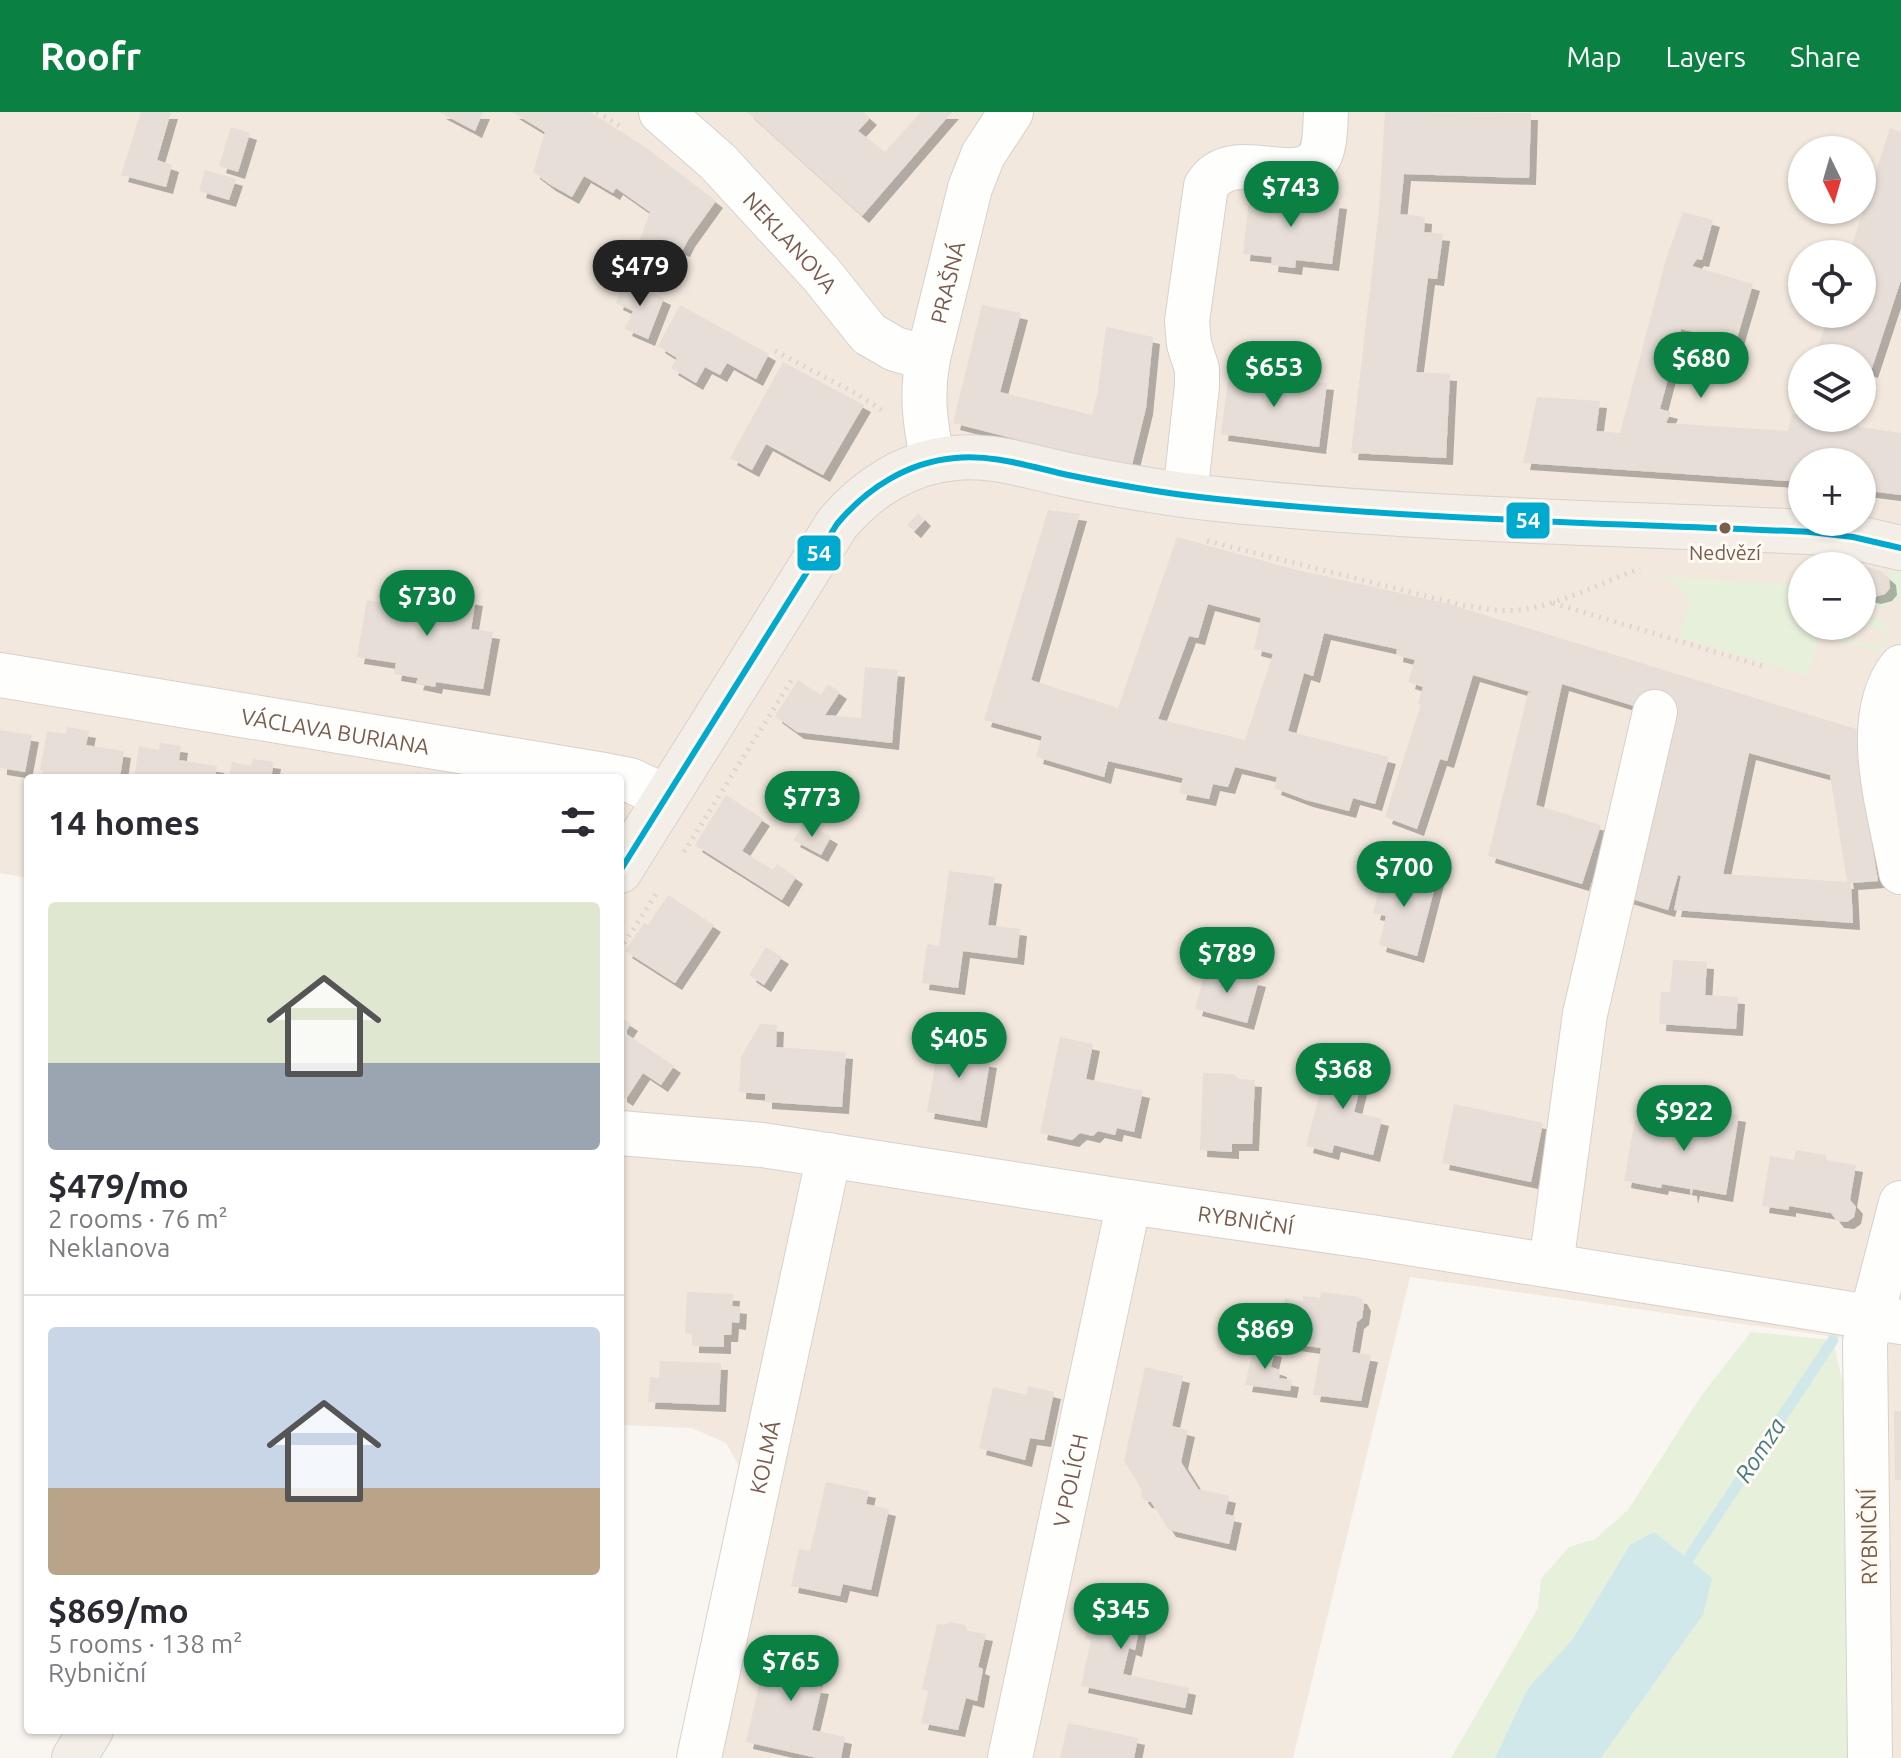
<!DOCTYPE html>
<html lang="en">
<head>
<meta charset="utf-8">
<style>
	:root { --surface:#fff; --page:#f7f7f7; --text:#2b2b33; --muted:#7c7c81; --line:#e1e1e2; --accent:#0b8043 }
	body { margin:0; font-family:Ubuntu,sans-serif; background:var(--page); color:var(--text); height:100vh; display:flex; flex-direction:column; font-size:30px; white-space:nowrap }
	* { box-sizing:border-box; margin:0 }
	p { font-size:26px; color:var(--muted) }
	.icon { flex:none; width:44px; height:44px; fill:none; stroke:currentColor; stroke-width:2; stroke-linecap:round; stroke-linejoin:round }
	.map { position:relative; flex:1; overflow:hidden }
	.drawer { position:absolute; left:24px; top:662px; width:600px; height:960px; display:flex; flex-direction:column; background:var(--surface); border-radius:8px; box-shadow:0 2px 6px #0004 }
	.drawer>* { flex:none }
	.needle { width:52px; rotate:175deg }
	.fabs { position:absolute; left:1788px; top:24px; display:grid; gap:16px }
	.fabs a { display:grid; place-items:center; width:88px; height:88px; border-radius:50%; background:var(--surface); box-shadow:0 2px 6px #0004; font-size:40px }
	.price { position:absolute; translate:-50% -68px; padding:0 18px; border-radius:28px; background:var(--accent); color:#fff; font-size:26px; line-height:52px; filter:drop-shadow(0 2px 4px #0008) }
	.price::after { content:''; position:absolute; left:50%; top:48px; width:24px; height:18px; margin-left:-12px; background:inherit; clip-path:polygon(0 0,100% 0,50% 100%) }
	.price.on { background:#222; color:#fff }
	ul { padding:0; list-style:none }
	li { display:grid; align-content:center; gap:16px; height:424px; padding:0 24px }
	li+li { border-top:2px solid var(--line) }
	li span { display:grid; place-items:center; height:248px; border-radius:8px; color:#555 }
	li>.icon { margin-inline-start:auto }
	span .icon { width:144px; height:144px; fill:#fffc; stroke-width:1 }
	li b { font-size:34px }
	h2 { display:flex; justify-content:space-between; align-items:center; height:96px; padding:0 24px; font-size:34px }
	header { display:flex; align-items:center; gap:48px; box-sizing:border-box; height:112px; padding:0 40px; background:var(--accent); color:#fff }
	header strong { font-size:38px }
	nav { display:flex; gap:44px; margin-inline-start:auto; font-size:28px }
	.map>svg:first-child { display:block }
	.residential { fill:#f2e8de; fill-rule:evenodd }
	.green { fill:#e7f0db }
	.water { fill:#d0e8ea }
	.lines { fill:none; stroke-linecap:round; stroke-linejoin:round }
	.stream { stroke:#d0e8ea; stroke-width:11 }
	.building { fill:#e6ded7; fill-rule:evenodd; filter:url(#shadow) }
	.minor-casing { stroke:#d7d1cb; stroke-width:46 }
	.major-casing { stroke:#dad1cc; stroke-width:46 }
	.path { stroke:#dcd5d0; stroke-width:5; stroke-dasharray:2 6; stroke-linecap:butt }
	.minor { stroke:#fefefd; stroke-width:44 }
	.major { stroke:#f3eee8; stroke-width:44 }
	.bus-1-casing { stroke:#fffaf3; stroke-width:12 }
	.bus-1 { stroke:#00a9ce; stroke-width:6 }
	.bus-dot { fill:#7a5c4d; stroke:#fffaf3; stroke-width:3 }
	.labels { text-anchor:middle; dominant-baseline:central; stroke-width:6; stroke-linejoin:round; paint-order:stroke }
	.bus-label { font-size:20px; fill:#7a5c4d; stroke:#fffaf3 }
	.street-label { font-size:22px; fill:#7a5c4d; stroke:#fffaf3 }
	.water-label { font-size:24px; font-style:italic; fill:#437c86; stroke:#fffaf3 }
	.line-badge { stroke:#fffaf3; stroke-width:3 }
	.badge-label { font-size:22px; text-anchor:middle; font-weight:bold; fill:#fff }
</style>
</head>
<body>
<header>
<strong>Roofr</strong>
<nav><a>Map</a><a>Layers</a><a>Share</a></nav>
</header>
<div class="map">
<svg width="1901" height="1646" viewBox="0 0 1901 1646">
	<defs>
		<filter id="shadow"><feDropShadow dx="7" dy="7" stdDeviation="0" flood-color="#0004"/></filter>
	</defs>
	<rect width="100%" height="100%" fill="#f9f5f0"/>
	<path class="residential" d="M0,0H1901V1646H1875L1850,1227L1410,1165L1293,1646H677L740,1356L726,1331L692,1316L620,1313V666H28V766L0,761ZM1802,38H1862V98H1802ZM1802,142H1862V202H1802ZM1802,246H1862V306H1802ZM1802,350H1862V410H1802ZM1802,454H1862V514H1802Z"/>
	<path class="green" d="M1893,452L1901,455V484C1887,496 1880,498 1862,493V482C1874,485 1882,486 1890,476L1889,466Z
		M1646,464L1790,472L1796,484L1802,488V514H1854L1851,519L1853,529L1881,535L1884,520L1862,511V504L1882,508L1889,518L1882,540L1819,522L1808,564L1679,525L1690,489L1672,468Z
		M1751,1220L1833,1228L1844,1277L1852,1646H1601L1703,1503L1630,1433L1572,1528L1528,1576L1495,1646H1451L1538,1496L1541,1467L1569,1435L1595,1427L1628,1398L1701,1284Z"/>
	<path class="water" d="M1654,1420L1712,1466L1703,1503L1601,1646H1495L1528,1576L1572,1528L1630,1433Z"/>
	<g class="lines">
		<path class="stream" d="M1688,1447L1833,1228"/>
	</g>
	<path class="building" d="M141,0H171L157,48L172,53L166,75L121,63Z
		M439,0H483L475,19Z
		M512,0H590L645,35L716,89L688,128L683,138L662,130L657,140L638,133L650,100L616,76L613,81L584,64L572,85L549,72L533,60L545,20Z
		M747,0H863L870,6L858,19L885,40L921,0H952L862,104Z
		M1385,0L1531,1L1529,66L1404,62L1400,102L1425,105L1424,120L1443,122L1437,167L1428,166L1416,260L1450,262L1446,346L1351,341L1379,99Z
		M231,15L250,21L238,60L219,54Z
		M1890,16L1901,20V168L1871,259L1862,256V246H1832L1816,241L1829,202H1862V142H1849Z
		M205,58L236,67L229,88L199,79Z
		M1250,80L1340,90L1332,152L1296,148L1295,156L1271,153L1272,145L1243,142Z
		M1683,100L1713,108L1702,148L1697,147L1692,154L1753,172L1736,230L1681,217L1660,297L1671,300L1666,311L1788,319L1792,302L1802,303V306L1859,311V315L1901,321V383L1862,378V350H1802V370L1523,351L1537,285L1600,289L1596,319L1620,321L1666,147Z
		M624,167L664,186L648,227L625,217L633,199L616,191Z
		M680,193L769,242L756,267L727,251L720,263L705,255L696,271L671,256L677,246L658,234Z
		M982,193L1021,201L1000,280L1092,303L1098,279L1106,215L1153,225L1146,296L1131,357L953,311Z
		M783,250L864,293L823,363L766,332L752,358L730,346Z
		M1229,260L1327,271L1319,335L1221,322Z
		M1048,398L1080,402L1031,568L1118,596L1177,425L1293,457L1449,492L1859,618L1862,670L1878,769L1851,771L1853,811L1674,798L1681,764L1678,763L1668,798L1619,783L1667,604L1562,572L1536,693L1601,713L1582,772L1488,744L1528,581L1531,580L1473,563L1447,649L1440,647L1417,717L1385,705L1421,592L1418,591L1423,575L1408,570L1415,548L1396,543L1397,537L1324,521L1313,564L1304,561L1288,619L1389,645L1375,692L1353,686L1349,699L1306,688L1274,676L1277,665L1235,655L1228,675L1213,672L1209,687L1179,681L1183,666L1108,649L1104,665L1036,645L1042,624L984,608ZM1208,492L1261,506L1254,537L1273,542L1245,628L1158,607L1189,524L1198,526ZM1749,641L1830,663L1847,770L1723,762Z
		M918,401L924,407L914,419L907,413Z
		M1835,445L1881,459L1889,466L1890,476L1885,482L1874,485L1862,482V453L1824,454L1825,449L1833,450Z
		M397,473L476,487L471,517L493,520L483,577L436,570L435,575L416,571L418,566L394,562L396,551L357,545L367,488L394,493Z
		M865,555L898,558L892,631L797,620L775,604L798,568L821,583L828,572L840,580L825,603L861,606Z
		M67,615L89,619L86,633L124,639L120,666H41L43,659L40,658L47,619L66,622Z
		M0,618L32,623L25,660L0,656Z
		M160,631L181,634L179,648L217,654L215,666H134L139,634L159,638Z
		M253,647L274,650L271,666H229L232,650L251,654Z
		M726,683L763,707L742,739L773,758L777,752L796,765L782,788L695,733Z
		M805,710L831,725L821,743L793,728Z
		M1385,754L1437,767L1417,844L1379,833L1386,804L1373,801Z
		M949,759L995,765L988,813L1020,817L1017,846L963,839L958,876L922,871L927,832L939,834Z
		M668,783L714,813L675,871L625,839L644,811L648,813Z
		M766,835L782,845L764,873L749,863Z
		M1673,848L1707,850L1705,883L1738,885L1736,917L1659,912L1661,880H1670Z
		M1206,855L1259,868L1247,911L1195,897Z
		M620,905L631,912L625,921L674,954L661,973L643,961L626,987L620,983Z
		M760,912L777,913L776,935L846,940L842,995L765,990V982L739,980L741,945Z
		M940,923L980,930L977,947L990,949L980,1009L927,1000Z
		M1060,925L1093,932L1086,967L1143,979L1134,1020L1117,1016L1115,1023L1098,1019L1093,1024L1080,1021L1072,1028L1040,1021Z
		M1330,943H1338L1366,952L1354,1000L1382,1007L1373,1043L1334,1033L1332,1041L1306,1034Z
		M1203,961L1234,962L1239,967L1255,968L1252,1032H1232V1040L1200,1038Z
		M1454,992L1543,1011L1531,1070L1442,1051Z
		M1702,997L1739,1003L1726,1083L1693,1077L1691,1085L1690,1077L1662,1072L1661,1076L1624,1069L1635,1008L1668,1014L1669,1007L1699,1012Z
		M1796,1038L1826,1043V1048L1856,1053L1850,1088L1856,1095L1854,1105L1847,1110L1837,1109L1831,1101L1789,1094V1098L1762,1094L1770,1044L1794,1048Z
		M687,1180L733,1182L732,1194L740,1195L739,1211L732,1210L731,1223H724V1235L692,1234V1222L685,1221Z
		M1321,1180L1360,1185L1364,1192L1362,1206L1357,1210L1352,1240L1371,1243L1361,1289L1313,1283L1321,1236L1279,1230L1285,1186L1303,1189V1184L1320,1186Z
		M1254,1234L1275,1238L1271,1255L1280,1258L1279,1266L1292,1268L1290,1279L1245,1273Z
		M660,1249L721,1251L719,1293L648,1290L650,1265L659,1266Z
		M1145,1255L1183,1264L1172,1314L1188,1318L1181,1350L1198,1377L1229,1384L1225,1402L1235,1404L1229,1432L1169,1418L1151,1390L1145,1389L1141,1384L1142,1378L1124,1349Z
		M1028,1274L1054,1280L1044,1328L1030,1326L1025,1348L979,1336L993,1275L1027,1283Z
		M1894,1299H1901V1368H1895Z
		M826,1370L869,1379L866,1392L889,1397L871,1478L843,1472L840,1484L791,1474L799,1437L810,1439Z
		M1096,1478L1113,1482L1118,1478L1125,1479L1129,1485L1145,1488L1135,1538L1129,1536L1123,1562L1189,1576L1185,1596L1081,1574L1091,1528L1085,1527Z
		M950,1510L965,1513L968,1519L986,1522L978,1555L983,1557L977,1589L966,1586L958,1618L921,1611L928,1579L922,1577L937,1512L944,1513Z
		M770,1525L823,1536L814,1574L822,1575L812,1618L845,1625L841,1646H817L746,1630Z
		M1068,1611L1138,1626L1134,1646H1060Z"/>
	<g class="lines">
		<defs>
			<g id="minor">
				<path id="s1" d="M661,0L718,50L821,162L869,222L895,237L928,246"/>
				<path id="s2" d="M933,349C925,313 921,283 928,246L970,76L983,43L1011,0"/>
				<path d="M1185,383L1197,274V257L1189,232L1187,209L1206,74C1231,33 1290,75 1316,49C1326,39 1325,13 1326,0"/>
				<path d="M1901,555C1859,608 1891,701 1901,760"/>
				<path id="s3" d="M0,563L604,663L630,668L666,685"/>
				<path id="s4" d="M620,1021L762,1033L1129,1090L1371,1125L1901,1210"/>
				<path d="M1551,1153L1585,902L1655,600"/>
				<path id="s5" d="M699,1646L829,1043"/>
				<path id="s6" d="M1010,1646L1129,1090"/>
				<path d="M1870,1646L1865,1230L1901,1091"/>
			</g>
			<path id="major" d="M620,759L837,412C867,376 908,350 955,346C993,342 1031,355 1068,363C1117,373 1167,382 1217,387C1414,408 1612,411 1810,420L1853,425L1901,436
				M74,1646L91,1618"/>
		</defs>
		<use href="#minor" class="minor-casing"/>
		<use href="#major" class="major-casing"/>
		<path class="path" d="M597,0L623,16
			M775,239L857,282L886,301
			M1207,429L1462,493C1481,496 1500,500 1519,498C1561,493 1601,470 1640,457
			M1553,491L1762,554
			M684,740L793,566
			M620,838L656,782"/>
		<use href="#minor" class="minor"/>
		<use href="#major" class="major"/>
		<defs>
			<path id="bus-1" d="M620,759L837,412C867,376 908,350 955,346C993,342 1031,355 1068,363C1117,373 1167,382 1217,387C1414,408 1612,411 1810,420L1853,425L1901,436"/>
		</defs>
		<use href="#bus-1" class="bus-1-casing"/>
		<use href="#bus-1" class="bus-1"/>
	</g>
	<circle class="bus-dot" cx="1725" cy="416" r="7"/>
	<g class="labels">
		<g class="bus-label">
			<text x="1725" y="440">Nedvězí</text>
		</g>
		<g class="street-label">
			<text stroke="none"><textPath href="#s1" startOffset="184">NEKLANOVA</textPath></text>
			<text stroke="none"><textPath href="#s2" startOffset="182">PRAŠNÁ</textPath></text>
			<text stroke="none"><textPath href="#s3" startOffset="340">VÁCLAVA BURIANA</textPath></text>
			<text stroke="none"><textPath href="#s4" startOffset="632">RYBNIČNÍ</textPath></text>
			<text stroke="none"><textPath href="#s5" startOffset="308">KOLMÁ</textPath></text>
			<text stroke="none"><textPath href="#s6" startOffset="284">V POLÍCH</textPath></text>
			<text transform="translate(1868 1425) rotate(-91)">RYBNIČNÍ</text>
		</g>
		<g class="water-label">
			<text transform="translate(1760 1338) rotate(-57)">Romza</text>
		</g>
	</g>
	<g class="line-badge">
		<rect x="1505" y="389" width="46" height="39" rx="8" fill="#00a9ce"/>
		<rect x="796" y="422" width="46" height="38" rx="8" fill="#00a9ce"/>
	</g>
	<g class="badge-label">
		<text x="1528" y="416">54</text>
		<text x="819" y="449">54</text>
	</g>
</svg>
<div class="fabs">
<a><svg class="needle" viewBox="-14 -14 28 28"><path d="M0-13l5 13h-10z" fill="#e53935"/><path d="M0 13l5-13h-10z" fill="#7c7c81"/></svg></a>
<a><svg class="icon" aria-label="locate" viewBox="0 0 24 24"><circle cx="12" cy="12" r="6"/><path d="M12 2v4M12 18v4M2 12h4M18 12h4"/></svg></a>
<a><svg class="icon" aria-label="layers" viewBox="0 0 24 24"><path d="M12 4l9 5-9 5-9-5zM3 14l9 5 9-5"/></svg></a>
<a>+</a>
<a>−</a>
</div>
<b class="price" style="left:1291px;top:117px">$743</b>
<b class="price on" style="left:640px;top:196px">$479</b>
<b class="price" style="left:1701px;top:288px">$680</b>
<b class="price" style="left:1274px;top:297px">$653</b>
<b class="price" style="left:427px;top:526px">$730</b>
<b class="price" style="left:812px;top:727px">$773</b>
<b class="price" style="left:1404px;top:797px">$700</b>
<b class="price" style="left:1227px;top:883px">$789</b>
<b class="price" style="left:959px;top:968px">$405</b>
<b class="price" style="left:1343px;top:999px">$368</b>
<b class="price" style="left:1684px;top:1041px">$922</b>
<b class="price" style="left:1265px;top:1259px">$869</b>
<b class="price" style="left:1121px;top:1539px">$345</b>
<b class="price" style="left:791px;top:1591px">$765</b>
<section class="drawer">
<h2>14 homes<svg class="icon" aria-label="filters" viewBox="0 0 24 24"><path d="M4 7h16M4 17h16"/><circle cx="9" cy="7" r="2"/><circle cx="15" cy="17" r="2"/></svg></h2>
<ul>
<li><span style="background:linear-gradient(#dfe7d0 65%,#9aa5b1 0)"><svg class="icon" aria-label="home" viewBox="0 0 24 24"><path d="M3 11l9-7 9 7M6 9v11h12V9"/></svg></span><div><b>$479/mo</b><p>2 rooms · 76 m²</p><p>Neklanova</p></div></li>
<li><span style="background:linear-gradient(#c9d6e8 65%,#b9a48a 0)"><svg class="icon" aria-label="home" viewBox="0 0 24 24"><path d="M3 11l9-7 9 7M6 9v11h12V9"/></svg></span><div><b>$869/mo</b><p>5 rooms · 138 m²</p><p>Rybniční</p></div></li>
</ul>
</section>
</div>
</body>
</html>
